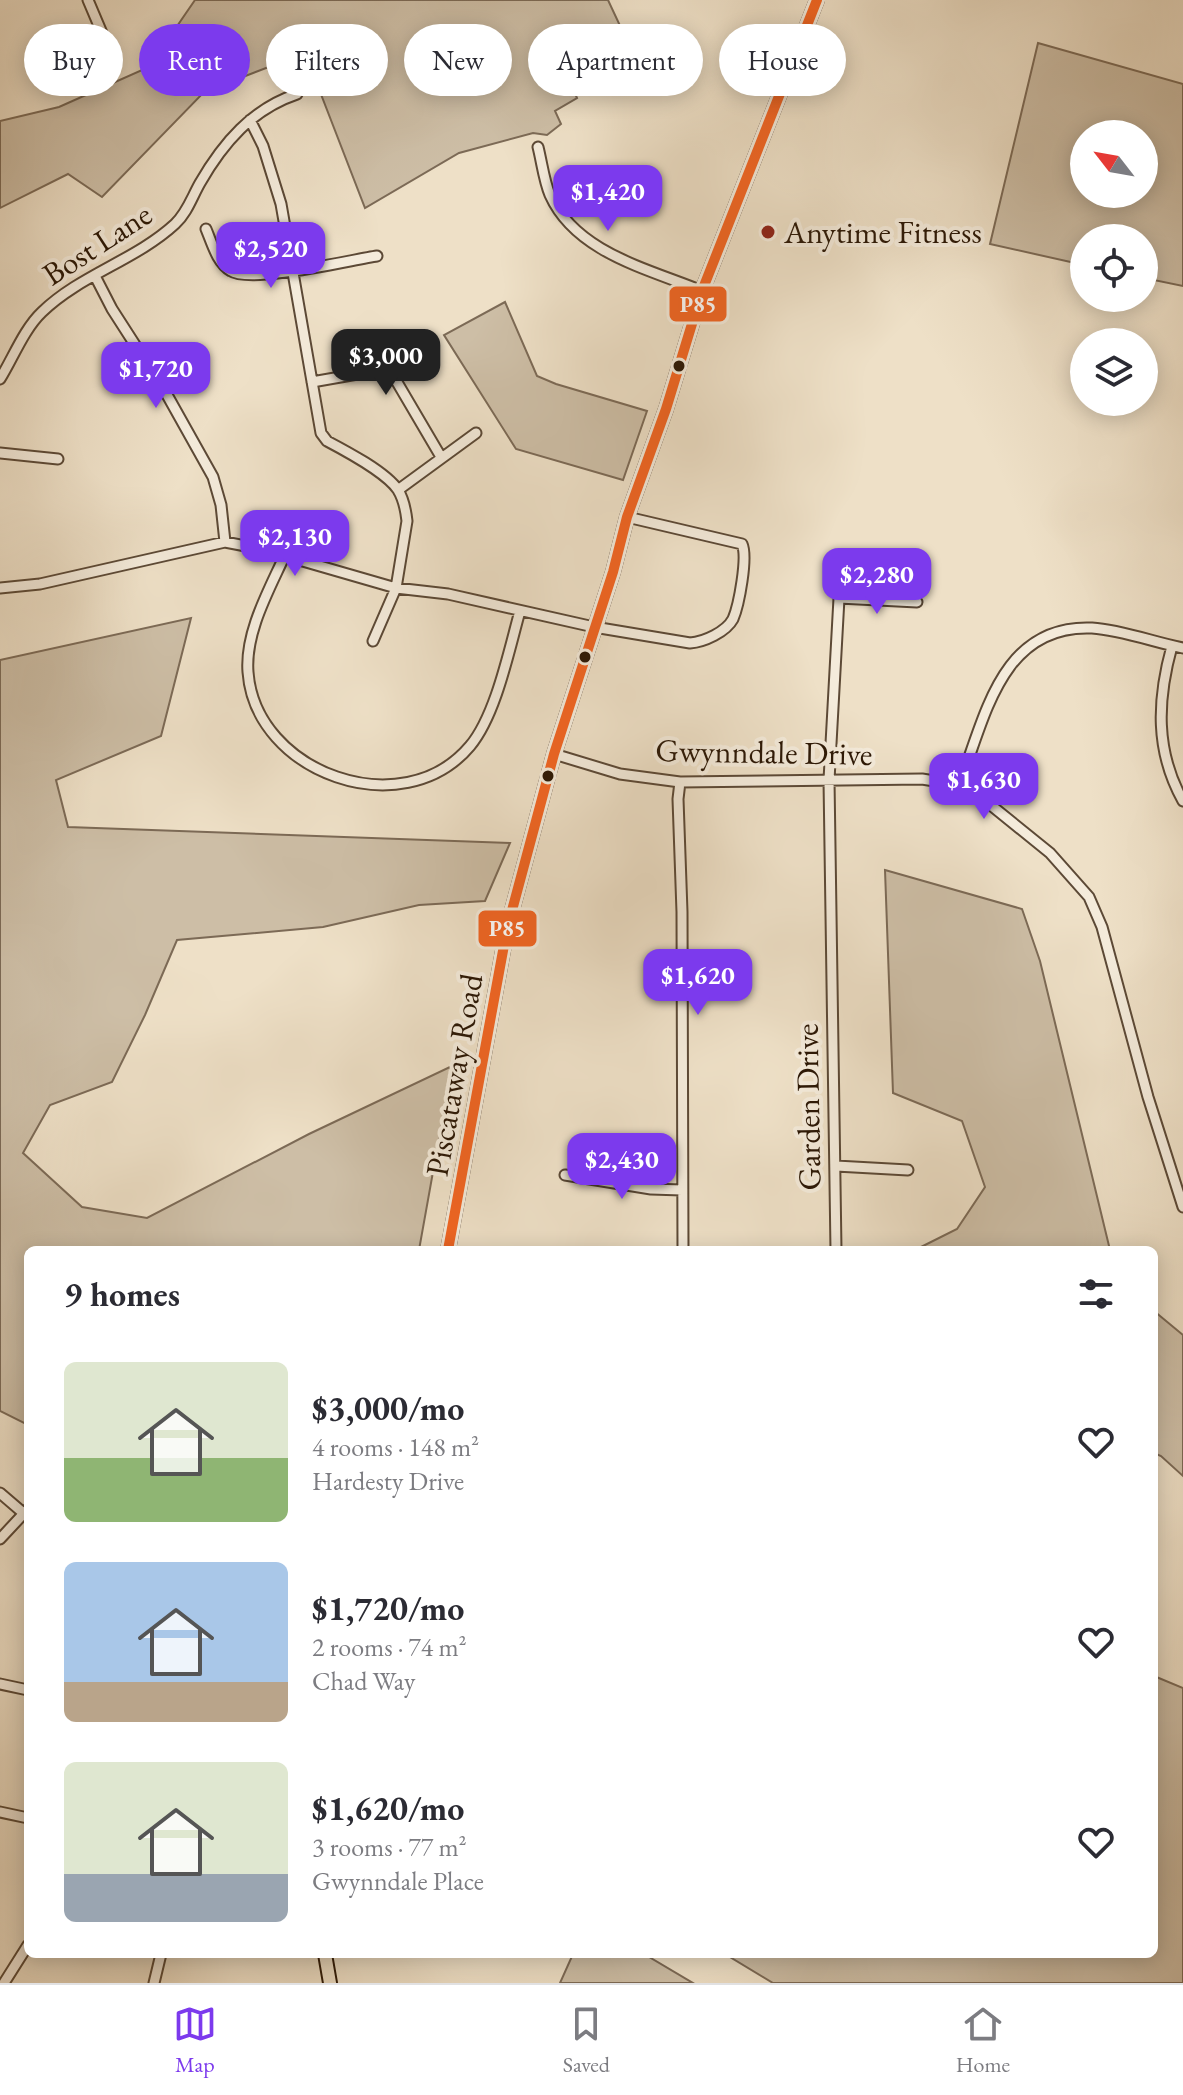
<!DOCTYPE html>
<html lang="en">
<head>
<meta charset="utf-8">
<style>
	:root { --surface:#fff; --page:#f7f7f7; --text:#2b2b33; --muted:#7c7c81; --line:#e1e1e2; --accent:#7c3aed }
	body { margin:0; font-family:"EB Garamond",serif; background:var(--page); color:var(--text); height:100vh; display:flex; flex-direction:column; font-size:30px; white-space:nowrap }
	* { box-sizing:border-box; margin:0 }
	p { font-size:26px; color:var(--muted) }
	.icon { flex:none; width:44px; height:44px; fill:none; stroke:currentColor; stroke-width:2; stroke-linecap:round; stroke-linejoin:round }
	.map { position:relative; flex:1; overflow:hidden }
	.side { position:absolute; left:24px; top:1246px; width:1134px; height:712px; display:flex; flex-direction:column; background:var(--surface); border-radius:12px; box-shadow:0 4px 20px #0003 }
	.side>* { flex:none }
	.guide { position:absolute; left:24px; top:24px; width:1136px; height:72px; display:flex; gap:16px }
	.needle { width:52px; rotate:301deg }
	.fabs { position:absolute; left:1070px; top:120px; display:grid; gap:16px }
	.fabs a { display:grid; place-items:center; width:88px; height:88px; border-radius:50%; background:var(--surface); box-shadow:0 4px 20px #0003; font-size:40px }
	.price { position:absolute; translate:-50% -68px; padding:0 18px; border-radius:16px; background:var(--accent); color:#fff; font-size:26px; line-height:52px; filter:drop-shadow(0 2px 4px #0008) }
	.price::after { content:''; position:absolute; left:50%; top:48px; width:24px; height:18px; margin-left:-12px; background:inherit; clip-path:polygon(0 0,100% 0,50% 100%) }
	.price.on { background:#222; color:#fff }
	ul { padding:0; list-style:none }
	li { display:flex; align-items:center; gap:24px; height:200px; padding:0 40px }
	li span { display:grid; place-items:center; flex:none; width:224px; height:160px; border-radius:12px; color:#555 }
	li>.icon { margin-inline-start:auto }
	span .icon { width:96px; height:96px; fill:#fffc; stroke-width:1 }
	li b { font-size:34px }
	h2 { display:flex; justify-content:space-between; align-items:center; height:96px; padding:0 40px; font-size:34px }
	.tag { padding:0 28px; border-radius:36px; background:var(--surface); box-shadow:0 4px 20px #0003; font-size:28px; line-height:72px }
	.tag.on { background:var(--accent); color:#fff }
	.menu { display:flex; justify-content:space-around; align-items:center; height:112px; border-top:2px solid var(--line); background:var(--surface); font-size:22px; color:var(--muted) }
	.menu a { display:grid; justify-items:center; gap:4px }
	.menu .on { color:var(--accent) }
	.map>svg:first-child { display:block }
	.green { fill:#cdbea6; stroke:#7c6a56; stroke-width:2; fill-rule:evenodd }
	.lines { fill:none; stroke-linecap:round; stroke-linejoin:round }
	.minor-casing { stroke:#5c4936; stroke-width:13 }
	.major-casing { stroke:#2b1705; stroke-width:16 }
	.minor { stroke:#f4ebdb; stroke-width:9 }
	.major { stroke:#eee0c7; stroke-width:12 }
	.bus-1-casing { stroke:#f4ebdb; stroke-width:16 }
	.bus-1 { stroke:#f26522; stroke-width:10 }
	.poi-dot { fill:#8f2418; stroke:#f4ebdb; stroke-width:3 }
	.bus-dot { fill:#2b1705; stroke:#f4ebdb; stroke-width:3 }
	.labels { text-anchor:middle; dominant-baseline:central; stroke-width:8; stroke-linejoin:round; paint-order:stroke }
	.poi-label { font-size:32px; fill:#2b1705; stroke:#f4ebdb; text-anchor:start }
	.street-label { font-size:32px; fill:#2b1705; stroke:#f4ebdb }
	.line-badge { stroke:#f4ebdb; stroke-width:3 }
	.badge-label { font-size:22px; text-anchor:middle; font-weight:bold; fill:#fff }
</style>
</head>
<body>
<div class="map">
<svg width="1183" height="1983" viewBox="0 0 1183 1983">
	<rect width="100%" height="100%" fill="#eee0c7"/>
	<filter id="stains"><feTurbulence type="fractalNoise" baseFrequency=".0025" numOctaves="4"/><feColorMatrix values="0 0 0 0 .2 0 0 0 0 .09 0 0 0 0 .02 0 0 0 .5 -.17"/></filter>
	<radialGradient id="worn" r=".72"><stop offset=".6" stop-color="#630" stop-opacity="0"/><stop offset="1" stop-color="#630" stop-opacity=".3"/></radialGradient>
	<path class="green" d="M195,0H608L622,30C572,38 552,45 577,98L555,111L561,124L547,135L533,133L459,153L365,208L305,53L204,92L102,197L68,174L0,208V121L59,107L149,67Z
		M1038,43L1183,84V286L1144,278V238H1084V265L990,244ZM1084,134H1144V194H1084Z
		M505,302L537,376L556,384L647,411L623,480L516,449L444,335Z
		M191,618L161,736L56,780L68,827L510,843L485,901L419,905L323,927L177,940L145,1015L112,1082L50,1105L23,1153L82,1207L147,1218L309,1134L452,1066L419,1250H28V1425L0,1411V660Z
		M885,870L1022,909L1040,961L1110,1250H915L957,1229L985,1187L962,1121L893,1093Z
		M1154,1311L1183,1335V1476L1161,1456L1154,1453Z
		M1154,1676L1183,1688V1983H773L725,1954H1154Z
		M573,1954H644L693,1983H560Z"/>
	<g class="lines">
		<defs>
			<path id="minor" d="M88,0L102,33
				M250,120L263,146L281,204L321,433L327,441C346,451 386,472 398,490C403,498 406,512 407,521L396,588L373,641
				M538,147C542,163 544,181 550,195C576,253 649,269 702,291
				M206,229C212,243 217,263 231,271C250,284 350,260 377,256
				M95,276L112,309L166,393L213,477L221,505L225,542
				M0,379C13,358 24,329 42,312C80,275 136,260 175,224C187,213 192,197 200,183C223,143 252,109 297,94
				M312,382L386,369L394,377L441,457
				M0,453L58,459
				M398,490L476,433
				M284,557C268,592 245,633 248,672C255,773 403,826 470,746C496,715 509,650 520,611
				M0,588L40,584L225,542L261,549L396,588L448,594L594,627L690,643C704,642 726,632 733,619C739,605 748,557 742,544L627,517
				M839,598L917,602
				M1172,646C1157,700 1155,751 1183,801
				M554,754L620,774L680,782L922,779L959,785L982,798L1050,853L1089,897L1102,927L1148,1097L1183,1207
				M680,782L678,799L682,912L683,1250
				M959,785C985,719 1000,624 1092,628C1122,630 1153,642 1183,648
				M836,1166L908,1170
				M565,1175L651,1189L682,1190
				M836,1250L829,780L840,580
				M0,1493L28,1517
				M0,1539L28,1509
				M0,1684L28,1690
				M0,1812L28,1818
				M4,1983L28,1945
				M154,1983L161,1954"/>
			<path id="major" d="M448,1250L507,929L554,754L613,572L627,517L666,409L702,291L817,0
				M325,1954L330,1983"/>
		</defs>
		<use href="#minor" class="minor-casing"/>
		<use href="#major" class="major-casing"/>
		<use href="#minor" class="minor"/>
		<use href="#major" class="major"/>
		<defs>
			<path id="bus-1" d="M448,1250L507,929L554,754L613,572L627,517L666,409L702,291L817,0"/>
		</defs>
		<use href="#bus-1" class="bus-1-casing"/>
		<use href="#bus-1" class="bus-1"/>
	</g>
	<circle class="poi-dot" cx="768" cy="232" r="8"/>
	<g class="bus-dot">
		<circle cx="679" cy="366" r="7"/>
		<circle cx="585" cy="657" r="7"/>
		<circle cx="548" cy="776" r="7"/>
	</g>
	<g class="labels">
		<g class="poi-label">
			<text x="784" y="232">Anytime Fitness</text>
		</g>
		<g class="street-label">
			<text transform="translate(97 244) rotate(-33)">Bost Lane</text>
			<text transform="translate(764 752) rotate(1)">Gwynndale Drive</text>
			<text transform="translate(454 1075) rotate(-80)">Piscataway Road</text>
			<text transform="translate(808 1107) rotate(-91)">Garden Drive</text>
		</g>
	</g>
	<g class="line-badge">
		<rect x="668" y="285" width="60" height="38" rx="8" fill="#f26522"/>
		<rect x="477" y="909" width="61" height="39" rx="8" fill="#f26522"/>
	</g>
	<g class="badge-label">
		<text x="698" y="312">P85</text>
		<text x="507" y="936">P85</text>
	</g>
	<rect width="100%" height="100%" filter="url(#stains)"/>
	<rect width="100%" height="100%" fill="url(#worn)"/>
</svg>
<div class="fabs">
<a><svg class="needle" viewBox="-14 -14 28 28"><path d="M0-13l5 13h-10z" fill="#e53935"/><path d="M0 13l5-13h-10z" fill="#7c7c81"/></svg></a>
<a><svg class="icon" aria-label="locate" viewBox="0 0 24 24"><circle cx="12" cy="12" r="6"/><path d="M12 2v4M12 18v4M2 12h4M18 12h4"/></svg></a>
<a><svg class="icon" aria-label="layers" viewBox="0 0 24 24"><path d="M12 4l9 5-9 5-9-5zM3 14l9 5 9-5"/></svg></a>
</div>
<b class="price" style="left:608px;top:233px">$1,420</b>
<b class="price" style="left:271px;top:290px">$2,520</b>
<b class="price on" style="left:386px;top:397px">$3,000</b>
<b class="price" style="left:156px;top:410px">$1,720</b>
<b class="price" style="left:295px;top:578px">$2,130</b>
<b class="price" style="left:877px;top:616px">$2,280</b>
<b class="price" style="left:984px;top:821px">$1,630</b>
<b class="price" style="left:698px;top:1017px">$1,620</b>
<b class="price" style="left:622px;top:1201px">$2,430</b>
<div class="guide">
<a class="tag">Buy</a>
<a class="tag on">Rent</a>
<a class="tag">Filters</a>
<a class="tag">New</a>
<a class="tag">Apartment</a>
<a class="tag">House</a>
</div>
<section class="side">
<h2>9 homes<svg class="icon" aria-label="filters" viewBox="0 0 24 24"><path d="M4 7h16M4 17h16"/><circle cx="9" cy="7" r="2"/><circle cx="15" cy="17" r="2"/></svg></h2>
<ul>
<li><span style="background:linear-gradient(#dfe7d0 60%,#8fb573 0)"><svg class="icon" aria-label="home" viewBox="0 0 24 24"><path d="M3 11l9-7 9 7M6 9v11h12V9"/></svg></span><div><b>$3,000/mo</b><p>4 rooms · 148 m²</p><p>Hardesty Drive</p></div><svg class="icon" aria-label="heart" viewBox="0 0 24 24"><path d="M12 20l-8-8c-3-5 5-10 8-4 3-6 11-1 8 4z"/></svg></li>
<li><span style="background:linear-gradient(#a9c7e8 75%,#b9a48a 0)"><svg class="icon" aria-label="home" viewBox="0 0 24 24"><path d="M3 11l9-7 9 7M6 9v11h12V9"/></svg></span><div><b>$1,720/mo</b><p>2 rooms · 74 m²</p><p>Chad Way</p></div><svg class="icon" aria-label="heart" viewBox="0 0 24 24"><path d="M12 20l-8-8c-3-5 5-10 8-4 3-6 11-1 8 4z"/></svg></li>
<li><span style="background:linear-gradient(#dfe7d0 70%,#9aa5b1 0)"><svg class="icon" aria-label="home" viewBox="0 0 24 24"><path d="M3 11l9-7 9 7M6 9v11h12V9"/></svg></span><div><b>$1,620/mo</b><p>3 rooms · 77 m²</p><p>Gwynndale Place</p></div><svg class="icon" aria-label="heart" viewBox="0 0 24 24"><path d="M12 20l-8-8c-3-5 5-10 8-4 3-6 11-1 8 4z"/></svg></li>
</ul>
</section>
</div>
<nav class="menu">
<a class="on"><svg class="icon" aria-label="map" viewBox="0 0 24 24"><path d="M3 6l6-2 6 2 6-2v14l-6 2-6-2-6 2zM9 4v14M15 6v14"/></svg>Map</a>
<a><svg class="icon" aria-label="saved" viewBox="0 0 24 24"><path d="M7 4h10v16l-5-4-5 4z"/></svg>Saved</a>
<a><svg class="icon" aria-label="home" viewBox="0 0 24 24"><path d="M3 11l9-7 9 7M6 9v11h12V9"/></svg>Home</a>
</nav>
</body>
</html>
